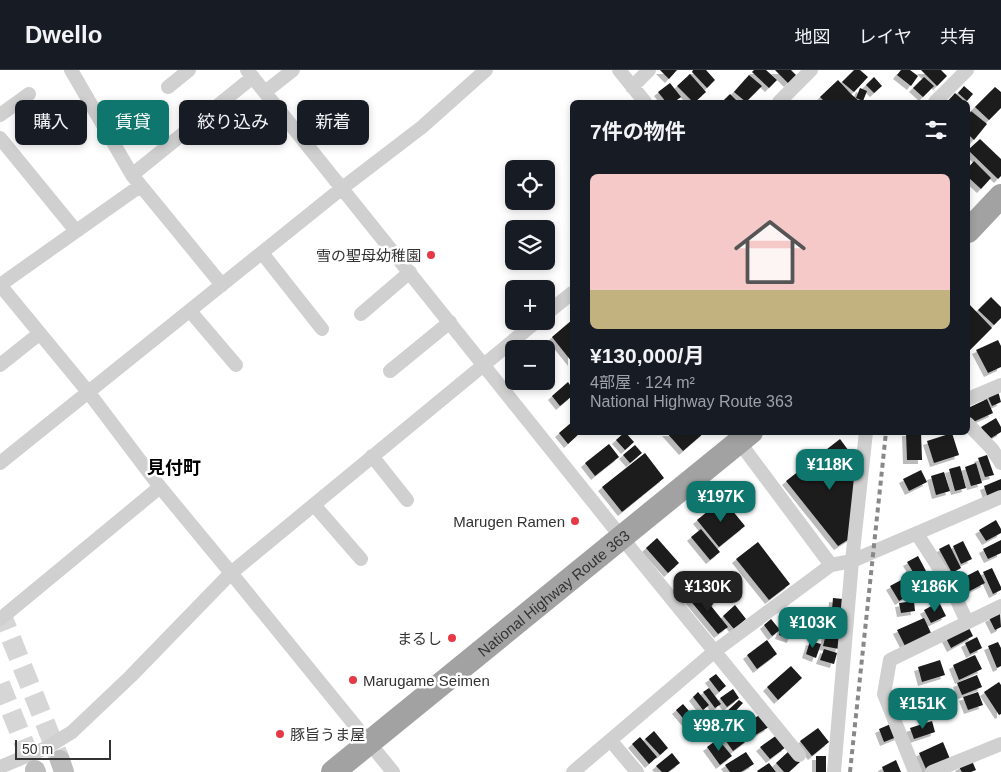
<!DOCTYPE html>
<html lang="ja">
<head>
<meta charset="utf-8">
<style>
	:root { --surface:#171b24; --page:#20242c; --text:#f1f3f6; --muted:#9ea1a6; --line:#363941; --accent:#0f766e }
	body { margin:0; font-family:Arial,"Noto Sans JP",sans-serif; background:var(--page); color:var(--text); height:100vh; display:flex; flex-direction:column; font-size:19px; white-space:nowrap }
	* { box-sizing:border-box; margin:0 }
	p { font-size:16px; color:var(--muted) }
	.icon { flex:none; width:28px; height:28px; fill:none; stroke:currentColor; stroke-width:2; stroke-linecap:round; stroke-linejoin:round }
	.map { position:relative; flex:1; overflow:hidden }
	.side { position:absolute; left:570px; top:30px; width:400px; height:335px; display:flex; flex-direction:column; background:var(--surface); border-radius:8px; box-shadow:0 2px 8px #0003 }
	.side>* { flex:none }
	.guide { position:absolute; left:15px; top:30px; width:475px; height:45px; display:flex; gap:10px }
	.buttons { position:absolute; left:505px; top:90px; display:grid; gap:10px }
	.buttons a { display:grid; place-items:center; width:50px; height:50px; border-radius:8px; background:var(--surface); box-shadow:0 2px 8px #0003; font-size:25px }
	.scale { position:absolute; left:15px; bottom:12px; width:96px; box-sizing:border-box; padding-left:5px; border:2px solid #333; border-top:0; font-size:14px; line-height:18px; white-space:nowrap; color:#333; -webkit-text-stroke:4px #fff; paint-order:stroke }
	.price { position:absolute; translate:-50% -42px; padding:0 11px; border-radius:10px; background:var(--accent); color:#fff; font-size:16px; line-height:32px; filter:drop-shadow(0 1px 2px #0008) }
	.price::after { content:''; position:absolute; left:50%; top:30px; width:15px; height:11px; margin-left:-8px; background:inherit; clip-path:polygon(0 0,100% 0,50% 100%) }
	.price.active { background:#222; color:#fff }
	ul { padding:0; list-style:none }
	li { display:grid; align-content:center; gap:10px; height:265px; padding:0 20px }
	li+li { border-top:1px solid var(--line) }
	li span { display:grid; place-items:center; height:155px; border-radius:8px; color:#555 }
	li>.icon { margin-inline-start:auto }
	span .icon { width:90px; height:90px; fill:#fffc; stroke-width:1 }
	li b { font-size:21px }
	h2 { display:flex; justify-content:space-between; align-items:center; height:60px; padding:0 20px; font-size:21px }
	.chip { padding:0 18px; border-radius:8px; background:var(--surface); box-shadow:0 2px 8px #0003; font-size:18px; line-height:45px }
	.chip.active { background:var(--accent); color:#fff }
	header { display:flex; align-items:center; gap:30px; box-sizing:border-box; height:70px; padding:0 25px; background:var(--surface); border-bottom:1px solid var(--line) }
	header strong { font-size:24px }
	nav { display:flex; gap:28px; margin-inline-start:auto; font-size:18px }
	.map>svg:first-child { display:block }
	.building { fill:#1a1a1a; filter:url(#shadow) }
	.lines { fill:none; stroke-linecap:round; stroke-linejoin:round }
	.secondary-tunnel { stroke:#d6d6d6; stroke-width:20; stroke-dasharray:20 10; stroke-linecap:butt }
	.minor { stroke:#d0d0d0; stroke-width:14 }
	.secondary { stroke:#bdbdbd; stroke-width:20 }
	.trunk { stroke:#a2a2a2; stroke-width:24 }
	.rail { stroke:#888; stroke-width:4; stroke-dasharray:5 4; stroke-linecap:butt }
	.poi-dot { fill:#e63946; stroke:#fff; stroke-width:2 }
	.labels { text-anchor:middle; dominant-baseline:central; stroke-width:5; stroke-linejoin:round; paint-order:stroke }
	.poi-label { font-size:15px; fill:#333; stroke:#fff; text-anchor:end }
	.street-label { font-size:15px; fill:#333; stroke:#fff }
	.quarter-label { font-size:18px; font-weight:bold; fill:#000; stroke:#fff }
</style>
</head>
<body>
<header>
<strong>Dwello</strong>
<nav><a>地図</a><a>レイヤ</a><a>共有</a></nav>
</header>
<div class="map">
<svg width="1001" height="702" viewBox="0 0 1001 702">
	<defs>
		<filter id="shadow"><feDropShadow dx="-4" dy="4" stdDeviation="0" flood-color="#0004"/></filter>
	</defs>
	<rect width="100%" height="100%" fill="#fff"/>
	<path class="building" d="M660,0H677L669,9Z
		M693,0H706L715,10L707,18L692,2Z
		M754,0H766L777,10L769,18L752,2Z
		M775,0H791L796,5L788,13Z
		M854,0H860L868,7L854,22L842,12Z
		M901,0H910L918,6L911,16L897,5Z
		M921,0H941L947,6L937,16Z
		M690,4L706,22L695,32H693L677,16Z
		M749,5L762,16L746,32L734,22Z
		M874,7L882,16L874,23L866,15Z
		M924,7L934,16L923,27L913,18Z
		M838,10L851,24L860,32H825L820,27Z
		M670,13L681,27L674,32H666L658,22Z
		M964,16L973,24L967,31L958,23Z
		M995,17L1001,22V38L989,50L975,37Z
		M860,18L867,21L863,31L856,28Z
		M955,23L965,32L948,31Z
		M730,24L738,32H722Z
		M971,41L987,54L974,70L968,64V46Z
		M980,69L1001,89V106L998,109L968,80Z
		M974,91L991,108L981,119L968,107V98Z
		M991,227L1001,237V248L994,255L978,240Z
		M968,233L992,258L968,282Z
		M572,250V292L552,267Z
		M998,270L1001,276V297L988,303L976,280Z
		M568,312L572,318V326L560,336L552,326Z
		M998,321L1001,332L992,336L987,325Z
		M987,329L993,343L971,353L968,345V338Z
		M996,348L1001,357V362L988,370L981,357Z
		M572,352V362H581L568,374L559,363Z
		M625,362L634,372L625,380L616,370Z
		M666,362H705L683,381Z
		M906,362H921L922,390H907Z
		M952,363L959,385L934,393L927,371Z
		M840,369L857,392L854,466L838,476L786,411Z
		M609,374L619,387L595,406L585,393Z
		M635,375L642,383L630,393L623,385Z
		M645,383L664,408L622,442L602,417Z
		M987,385L994,405L985,407L978,388Z
		M976,393L982,413L971,416L965,397Z
		M960,396L966,418L955,421L949,399Z
		M921,400L927,412L909,421L903,409Z
		M944,402L950,421L936,425L931,406Z
		M1001,409V423L988,428L984,416Z
		M723,429L745,456L719,477L697,450Z
		M996,450L1001,459V463L986,471L979,460Z
		M701,459L720,482L710,490L691,467Z
		M657,468L679,493L668,503L646,478Z
		M1001,470V483L988,489L983,479Z
		M963,471L972,489L961,494L953,476Z
		M758,472L790,514L769,530L736,489Z
		M949,474L961,498L952,503L939,479Z
		M918,486L926,501L916,507L907,492Z
		M992,498L1001,517V520L993,524L983,502Z
		M978,500L985,513L966,523L959,510Z
		M932,504L938,518L921,526L914,512Z
		M903,509L912,523L899,531L890,516Z
		M699,521L728,557L718,564L689,529Z
		M833,528L843,529L841,552L831,551Z
		M914,531L915,541L901,543L899,533Z
		M939,532L946,546L931,553L924,540Z
		M735,535L746,549L734,559L723,546Z
		M1000,543L1001,557L995,560L989,548Z
		M924,548L931,563L905,576L897,560Z
		M771,549L780,560L772,566L764,555Z
		M782,556L794,560L791,569L779,565Z
		M968,556L973,566L951,578L946,568Z
		M826,564L842,567L839,579L823,576Z
		M977,567L982,578L970,584L965,573Z
		M767,570L777,584L757,599L747,585Z
		M810,571L821,574L816,588L806,584Z
		M998,572L1001,578V596L997,598L988,576Z
		M824,579L837,583L834,594L820,590Z
		M975,585L982,599L959,610L953,595Z
		M940,590L945,605L922,612L918,597Z
		M791,596L802,608L778,630L767,617Z
		M716,604L726,616L719,622L709,609Z
		M977,605L982,617L962,625L957,613Z
		M999,612L1001,615V644L999,645L984,622Z
		M709,618L721,634L715,638L703,622Z
		M733,619L739,628L727,637L720,628Z
		M698,622L709,635L703,640L693,627Z
		M949,622L955,639L932,646L926,630Z
		M978,622L983,635L968,640L963,627Z
		M739,630L743,633L726,651L722,646Z
		M683,634L695,648L688,654L676,640Z
		M709,642L723,657L712,667L698,652Z
		M761,644L769,657L752,667L744,655Z
		M932,651L935,662L914,669L910,658Z
		M893,653L899,666L884,672L879,659Z
		M739,656L749,669L733,681L723,667Z
		M818,658L829,672L812,686L800,671Z
		M654,661L668,678L660,685L645,669Z
		M777,665L786,677L770,689L760,677Z
		M640,667L657,687L649,694L632,674Z
		M718,669L732,686L720,695L707,677Z
		M943,672L950,689L926,699L919,683Z
		M789,681L800,692L789,702H784L776,693Z
		M746,682L754,694L741,702H730L725,695Z
		M672,683L680,693L668,702H662L656,696Z
		M816,686H826V702H816Z
		M896,690L901,702H884L882,697Z
		M972,691L976,700L971,702H962L959,697Z
		M769,693L776,702H758L757,701Z"/>
	<g class="lines">
		<path class="secondary-tunnel" d="M0,541L60,690
			M0,614L35,700"/>
		<path class="minor" d="M71,0L132,105
			M247,0L622,468L799,685
			M619,0L645,32
			M168,17L189,0
			M632,17L649,0
			M265,22L293,0
			M779,32L811,0
			M935,32L967,0
			M0,45L29,24
			M0,68L76,161
			M262,183L322,259
			M0,215L89,323L160,417L231,503L393,702
			M0,215L140,116
			M222,215L132,105L253,7
			M190,241L236,295
			M361,244L410,202
			M546,244L572,223
			M0,295L39,264
			M390,301L450,252
			M968,329L1001,315
			M968,354L992,379L1001,393
			M740,373L831,495
			M372,386L407,430
			M0,393L341,119L422,57L486,0
			M314,435L361,489
			M917,464L950,515L967,552
			M0,549L160,417
			M611,671L637,702
			M0,697L46,678L72,662L131,606L231,503L537,251
			M573,702L715,581L831,495L852,491L1001,427
			M834,702L852,491L866,362
			M915,702L884,624L890,590L1001,536
			M932,702L1001,674"/>
		<path class="secondary" d="M60,690L64,702
			M35,700L36,702"/>
		<g class="trunk">
			<path d="M968,161L1001,126"/>
			<path id="s1" d="M333,702L751,362"/>
		</g>
		<path class="rail" d="M850,702L886,362"/>
	</g>
	<g class="poi-dot">
		<circle cx="431" cy="185" r="5"/>
		<circle cx="575" cy="451" r="5"/>
		<circle cx="452" cy="568" r="5"/>
		<circle cx="353" cy="610" r="5"/>
		<circle cx="280" cy="664" r="5"/>
	</g>
	<g class="labels">
		<g class="poi-label">
			<text x="421" y="185">雪の聖母幼稚園</text>
			<text x="565" y="451">Marugen Ramen</text>
			<text x="442" y="568">まるし</text>
			<text x="363" y="610" text-anchor="start">Marugame Seimen</text>
			<text x="290" y="664" text-anchor="start">豚旨うま屋</text>
		</g>
		<g class="street-label">
			<text stroke="none"><textPath href="#s1" startOffset="284">National Highway Route 363</textPath></text>
		</g>
		<g class="quarter-label">
			<text x="174" y="398">見付町</text>
		</g>
	</g>
</svg>
<div class="buttons">
<a><svg class="icon" aria-label="locate" viewBox="0 0 24 24"><circle cx="12" cy="12" r="6"/><path d="M12 2v4M12 18v4M2 12h4M18 12h4"/></svg></a>
<a><svg class="icon" aria-label="layers" viewBox="0 0 24 24"><path d="M12 4l9 5-9 5-9-5zM3 14l9 5 9-5"/></svg></a>
<a>+</a>
<a>−</a>
</div>
<div class="scale">50 m</div>
<b class="price" style="left:830px;top:421px">¥118K</b>
<b class="price" style="left:721px;top:453px">¥197K</b>
<b class="price active" style="left:708px;top:543px">¥130K</b>
<b class="price" style="left:935px;top:543px">¥186K</b>
<b class="price" style="left:813px;top:579px">¥103K</b>
<b class="price" style="left:923px;top:660px">¥151K</b>
<b class="price" style="left:719px;top:682px">¥98.7K</b>
<div class="guide">
<a class="chip">購入</a>
<a class="chip active">賃貸</a>
<a class="chip">絞り込み</a>
<a class="chip">新着</a>
</div>
<section class="side">
<h2>7件の物件<svg class="icon" aria-label="filters" viewBox="0 0 24 24"><path d="M4 7h16M4 17h16"/><circle cx="9" cy="7" r="2"/><circle cx="15" cy="17" r="2"/></svg></h2>
<ul>
<li><span style="background:linear-gradient(#f6c9c9 75%,#c2b280 0)"><svg class="icon" aria-label="home" viewBox="0 0 24 24"><path d="M3 11l9-7 9 7M6 9v11h12V9"/></svg></span><div><b>¥130,000/月</b><p>4部屋 · 124 m²</p><p>National Highway Route 363</p></div></li>
</ul>
</section>
</div>
</body>
</html>
